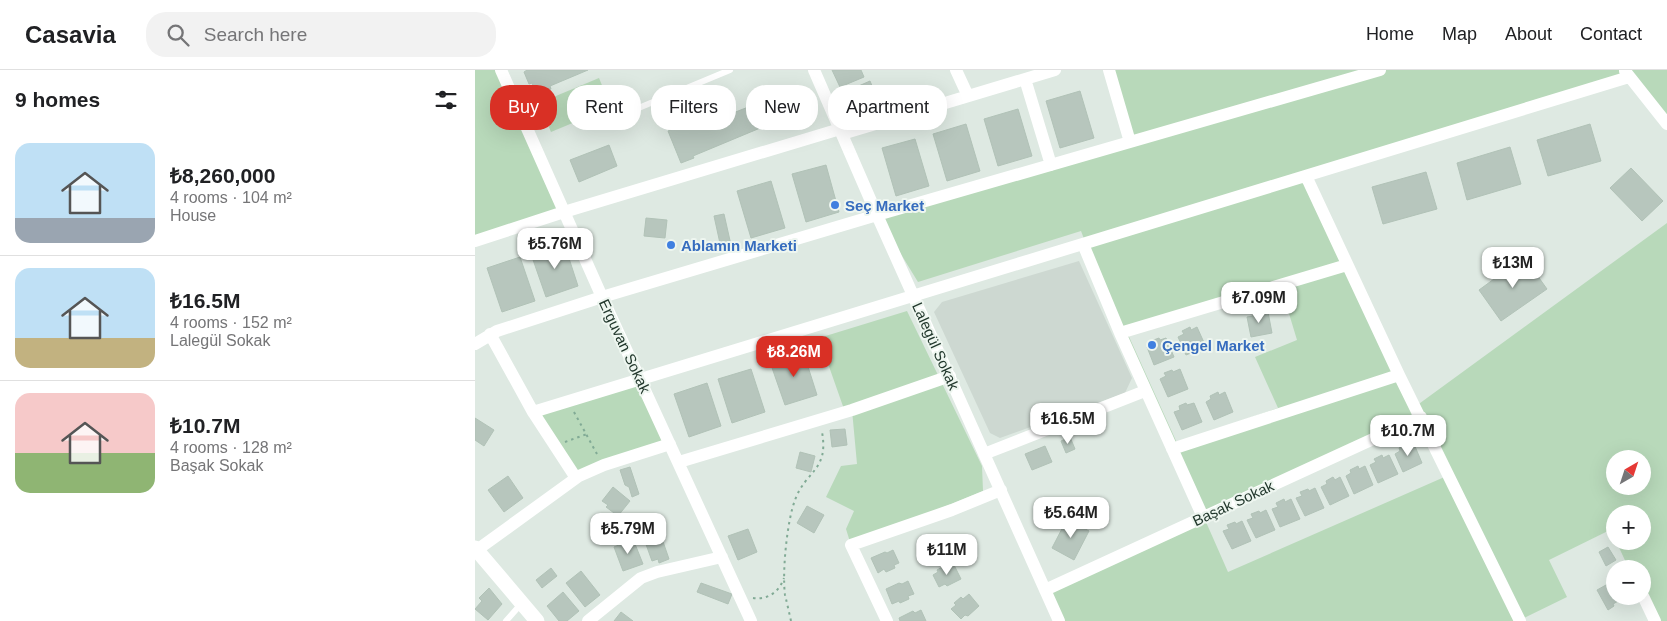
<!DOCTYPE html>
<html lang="en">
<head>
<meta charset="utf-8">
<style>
	:root { --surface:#fff; --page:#f2f2f2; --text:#202124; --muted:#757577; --line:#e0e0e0; --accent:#d93025 }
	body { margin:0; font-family:Arial,sans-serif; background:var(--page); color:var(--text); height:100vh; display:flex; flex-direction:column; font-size:19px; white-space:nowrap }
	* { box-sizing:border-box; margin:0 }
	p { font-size:16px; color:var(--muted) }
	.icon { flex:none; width:28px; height:28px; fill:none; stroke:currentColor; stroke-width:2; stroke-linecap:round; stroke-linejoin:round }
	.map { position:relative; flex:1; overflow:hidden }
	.sheet { display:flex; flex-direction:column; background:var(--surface); width:475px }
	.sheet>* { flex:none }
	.banner { position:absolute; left:15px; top:15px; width:475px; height:45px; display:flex; gap:10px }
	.needle { width:32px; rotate:39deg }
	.fabs { position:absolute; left:1131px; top:380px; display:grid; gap:10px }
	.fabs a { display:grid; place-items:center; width:45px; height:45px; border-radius:50%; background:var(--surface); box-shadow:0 5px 20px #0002; font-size:25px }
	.price { position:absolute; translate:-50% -42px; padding:0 11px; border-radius:10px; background:#fff; color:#222; font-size:16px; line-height:32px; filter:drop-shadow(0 1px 2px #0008) }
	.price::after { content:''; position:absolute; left:50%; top:30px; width:15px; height:11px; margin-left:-8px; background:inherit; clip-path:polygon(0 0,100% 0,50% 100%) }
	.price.on { background:var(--accent); color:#fff }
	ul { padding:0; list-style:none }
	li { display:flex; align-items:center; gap:15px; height:125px; padding:0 15px }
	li+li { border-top:1px solid var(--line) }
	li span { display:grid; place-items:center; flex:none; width:140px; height:100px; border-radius:15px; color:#555 }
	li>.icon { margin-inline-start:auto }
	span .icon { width:60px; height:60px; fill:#fffc; stroke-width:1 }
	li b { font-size:21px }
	h2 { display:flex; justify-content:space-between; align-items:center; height:60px; padding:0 15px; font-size:21px }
	.tag { padding:0 18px; border-radius:20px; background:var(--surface); box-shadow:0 5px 20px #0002; font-size:18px; line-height:45px }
	.tag.on { background:var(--accent); color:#fff }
	header { display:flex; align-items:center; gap:30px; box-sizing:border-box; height:70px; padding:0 25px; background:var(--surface); border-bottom:1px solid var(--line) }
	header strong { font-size:24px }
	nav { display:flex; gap:28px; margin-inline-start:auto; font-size:18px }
	.search { width:350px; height:45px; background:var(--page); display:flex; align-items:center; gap:12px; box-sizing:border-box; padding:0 18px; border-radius:20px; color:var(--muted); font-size:19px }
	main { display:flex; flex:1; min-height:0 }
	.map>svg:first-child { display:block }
	.built { fill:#cdd8d1 }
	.green { fill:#b8d9ba; fill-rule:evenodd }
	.building { fill:#b7c6bd; stroke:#b1c2b7 }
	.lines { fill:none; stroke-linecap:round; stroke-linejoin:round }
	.path { stroke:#81aa95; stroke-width:2; stroke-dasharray:2.5 4; stroke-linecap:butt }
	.lane { stroke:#fff; stroke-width:6 }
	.street { stroke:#fff; stroke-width:12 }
	.secondary { stroke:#fff; stroke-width:15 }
	.shop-dot { fill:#3f7fe0; stroke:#eef6f0; stroke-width:2 }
	.labels { text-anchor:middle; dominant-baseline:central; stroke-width:4; stroke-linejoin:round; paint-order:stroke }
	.shop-label { font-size:15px; font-weight:bold; fill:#366cbe; stroke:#eef6f0; text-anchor:start }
	.street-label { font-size:15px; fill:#21372c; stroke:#eef6f0 }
</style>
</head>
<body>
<header>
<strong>Casavia</strong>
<div class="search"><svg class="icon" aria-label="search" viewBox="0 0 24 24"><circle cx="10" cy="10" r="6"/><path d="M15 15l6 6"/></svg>Search here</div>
<nav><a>Home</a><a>Map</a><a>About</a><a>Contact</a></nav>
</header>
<main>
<section class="sheet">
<h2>9 homes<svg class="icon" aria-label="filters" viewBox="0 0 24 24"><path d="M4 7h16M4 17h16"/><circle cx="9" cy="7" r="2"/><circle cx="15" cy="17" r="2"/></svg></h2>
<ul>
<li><span style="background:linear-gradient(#bfe0f5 75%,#9aa5b1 0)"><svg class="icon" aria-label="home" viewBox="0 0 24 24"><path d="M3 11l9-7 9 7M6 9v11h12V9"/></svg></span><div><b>₺8,260,000</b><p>4 rooms · 104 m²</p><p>House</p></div></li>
<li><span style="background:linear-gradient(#bfe0f5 70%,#c2b280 0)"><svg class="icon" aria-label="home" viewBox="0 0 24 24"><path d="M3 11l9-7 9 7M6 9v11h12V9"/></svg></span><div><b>₺16.5M</b><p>4 rooms · 152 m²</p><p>Lalegül Sokak</p></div></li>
<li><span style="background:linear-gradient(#f6c9c9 60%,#8fb573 0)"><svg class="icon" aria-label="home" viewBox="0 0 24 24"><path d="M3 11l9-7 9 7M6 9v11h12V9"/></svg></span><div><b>₺10.7M</b><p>4 rooms · 128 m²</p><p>Başak Sokak</p></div></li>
</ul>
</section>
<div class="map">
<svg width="1192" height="551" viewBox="0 0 1192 551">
	<rect width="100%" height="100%" fill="#dee9e2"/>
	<path class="built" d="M604,191L657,308L650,323L525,368L515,363L459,242L467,232Z"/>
	<path class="green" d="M0,0H26L89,142L0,171Z
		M634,0H1192V54L1154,7L831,106L941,336L1192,153V551H1180L1168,526V499H1154L1141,471H1168V444H1140V469L1135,460L1074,490L1092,527L1045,550V551H584L570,520L728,447L645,263L606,161L443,212L402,145L655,72ZM805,214L822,270L780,287L803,338L702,373L651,260ZM946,347L974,405L753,502L731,452ZM1140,389H1168V416H1140Z
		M124,8L136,37L76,62L64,33Z
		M432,241L507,396L508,421L376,475L371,459L379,441L351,427L366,396L382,394L377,340L370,342L344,268Z
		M165,309L195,374L101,408L58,342Z"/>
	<path class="building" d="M113,0L75,16L76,19L62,25L57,13L54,14L49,2L52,0Z
		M357,0H386L389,7L365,17Z
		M395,11L403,30L387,37L385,33L377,37L370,22Z
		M605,21L619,68L585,78L571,31Z
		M281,34L290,56L218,86L219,88L206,93L193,61L255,36L258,43Z
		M543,39L557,86L523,96L509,49Z
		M491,54L505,101L472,111L458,64Z
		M1115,54L1126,91L1073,106L1062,70Z
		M440,69L454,116L421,126L407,78Z
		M134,75L142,96L104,112L95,90Z
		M1035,77L1046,114L992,130L982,93Z
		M351,95L364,142L331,152L317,104Z
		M1156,98L1188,131L1167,151L1135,118Z
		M951,102L962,139L908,154L897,117Z
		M296,111L310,158L276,168L262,121Z
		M249,144L256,175L246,178L239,146Z
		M171,148L192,150L190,168L169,166Z
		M89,173L103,216L71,227L56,184Z
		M45,187L60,231L27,242L12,198Z
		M1049,187L1072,219L1026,251L1004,220Z
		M786,241L787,243L793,242L797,263L776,267L772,247L778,246V242Z
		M715,257L716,260L722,257L731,277L711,285L703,267L709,264L707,261Z
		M684,268L685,270L691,268L699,287L679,295L672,277L677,275L676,271Z
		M328,281L342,325L310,335L295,292Z
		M276,299L290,342L257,353L243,309Z
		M705,299L713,319L693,327L685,309L691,306L689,303L697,300L698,302Z
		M232,313L246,356L214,367L199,324Z
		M743,322L744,325L750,322L758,342L739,350L731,332L736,329L735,326Z
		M711,333L712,335L719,333L727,352L707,360L699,342L705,340L704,336Z
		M0,348L19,360L9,376L0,370Z
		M370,359L372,375L357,377L355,360Z
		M595,367L600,379L591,383L586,371Z
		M931,374L933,377L939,374L947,393L928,402L920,384L925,381L924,378Z
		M570,376L577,392L557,400L550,384Z
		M325,382L340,386L336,402L321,398Z
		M907,385L908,388L914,385L923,404L903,413L895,395L901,392L899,389Z
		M883,396L884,399L890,396L898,415L879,424L871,406L876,403L875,400Z
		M155,397L164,424L157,427L154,417L150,415L145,400Z
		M33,406L48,428L29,442L13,420Z
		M858,407L860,410L865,407L874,426L855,435L846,417L852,414L851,411Z
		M138,417L155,431L143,446L131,437L133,435L127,431Z
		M840,418L849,438L830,446L821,428L827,426L825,422L833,419L834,421Z
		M809,429L810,432L816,429L825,449L805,457L797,439L803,437L801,433Z
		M332,436L349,445L339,463L322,453Z
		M791,440L800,460L781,468L772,450L778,448L776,444L784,441L785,443Z
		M592,449L614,461L599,490L577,478Z
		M767,451L776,471L757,479L748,461L754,459L752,455L760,452L761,454Z
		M273,459L282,482L263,490L253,466Z
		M184,460L194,489L184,493L183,489L177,491L168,466Z
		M465,466L472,481L459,488L456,486L450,489L444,477L449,474L448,472L458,467L459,470Z
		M158,469L168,494L148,501L139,477Z
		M1133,477L1141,490L1131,496L1124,482Z
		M418,480L424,493L419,495L420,498L411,502L409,499L403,503L396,488L410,482L412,483Z
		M471,495L472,498L479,495L486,509L472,516L470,514L464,517L458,505L463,502L462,500Z
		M76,498L82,506L67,518L61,510Z
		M106,501L125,525L110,537L91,513Z
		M1140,510V526H1152L1138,534L1139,536L1133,540L1122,520Z
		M433,511L439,524L433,526L434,529L425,533L424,531L417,534L411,519L424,513L427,514Z
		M226,513L257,524L253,534L222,522Z
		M14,518L27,534L13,550L0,539L7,531L4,528Z
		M88,522L104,541L92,551H84L72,536Z
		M494,524L504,536L493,546L490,545L486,549L476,539L481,535L479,533L486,527L488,529Z
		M446,540L451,551H425L424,548L438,541L440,543Z
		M146,542L158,551H139Z"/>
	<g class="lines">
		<path class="path" d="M99,342L122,384
			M90,372L112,364
			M278,528C293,530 304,522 309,508
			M316,551C314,542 312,533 310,525C307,502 312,451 320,430C331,400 354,401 347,362"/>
		<path class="lane" d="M154,42L255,0
			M31,551L46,534"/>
		<path class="street" d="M26,0L127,227L276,551
			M339,0L402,145L584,551
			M481,0L493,26
			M1150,1L1192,54
			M550,9L576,95
			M367,64L580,0
			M655,72L905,0
			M831,106L924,305L1045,551
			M0,171L89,142L365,59
			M608,174L645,263L728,447
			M645,263L872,195
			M15,264L58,342L1154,7
			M0,274L22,261L127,227L402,145L655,72L634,0
			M58,342L101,408
			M697,379L924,305
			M509,384L670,321
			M204,392L377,340L475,306
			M2,480L104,406L129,395L195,374
			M570,520L946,347
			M1168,526L1180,551
			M113,551L166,508L182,502L247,487
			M412,551L376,475L477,440L526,420"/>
		<path class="secondary" d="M0,478L62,551"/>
	</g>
	<g class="shop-dot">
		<circle cx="360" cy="135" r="5"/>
		<circle cx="196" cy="175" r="5"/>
		<circle cx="677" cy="275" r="5"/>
	</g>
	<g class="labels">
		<g class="shop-label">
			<text x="370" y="135">Seç Market</text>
			<text x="206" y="175">Ablamın Marketi</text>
			<text x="687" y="275">Çengel Market</text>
		</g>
		<g class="street-label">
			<text transform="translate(150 276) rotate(65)">Erguvan Sokak</text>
			<text transform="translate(461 276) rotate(66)">Lalegül Sokak</text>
			<text transform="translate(758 433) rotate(-25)">Başak Sokak</text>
		</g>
	</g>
</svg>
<div class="fabs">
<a><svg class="needle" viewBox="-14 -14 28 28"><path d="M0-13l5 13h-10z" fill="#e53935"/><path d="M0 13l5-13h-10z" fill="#757577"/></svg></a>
<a>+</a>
<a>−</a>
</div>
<b class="price" style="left:80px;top:200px">₺5.76M</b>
<b class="price" style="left:1038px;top:219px">₺13M</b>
<b class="price" style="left:784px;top:254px">₺7.09M</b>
<b class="price on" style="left:319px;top:308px">₺8.26M</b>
<b class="price" style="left:593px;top:375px">₺16.5M</b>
<b class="price" style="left:933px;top:387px">₺10.7M</b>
<b class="price" style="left:596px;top:469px">₺5.64M</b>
<b class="price" style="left:153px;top:485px">₺5.79M</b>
<b class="price" style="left:472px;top:506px">₺11M</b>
<div class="banner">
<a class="tag on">Buy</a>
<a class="tag">Rent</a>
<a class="tag">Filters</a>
<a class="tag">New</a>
<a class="tag">Apartment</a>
</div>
</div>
</main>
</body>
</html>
